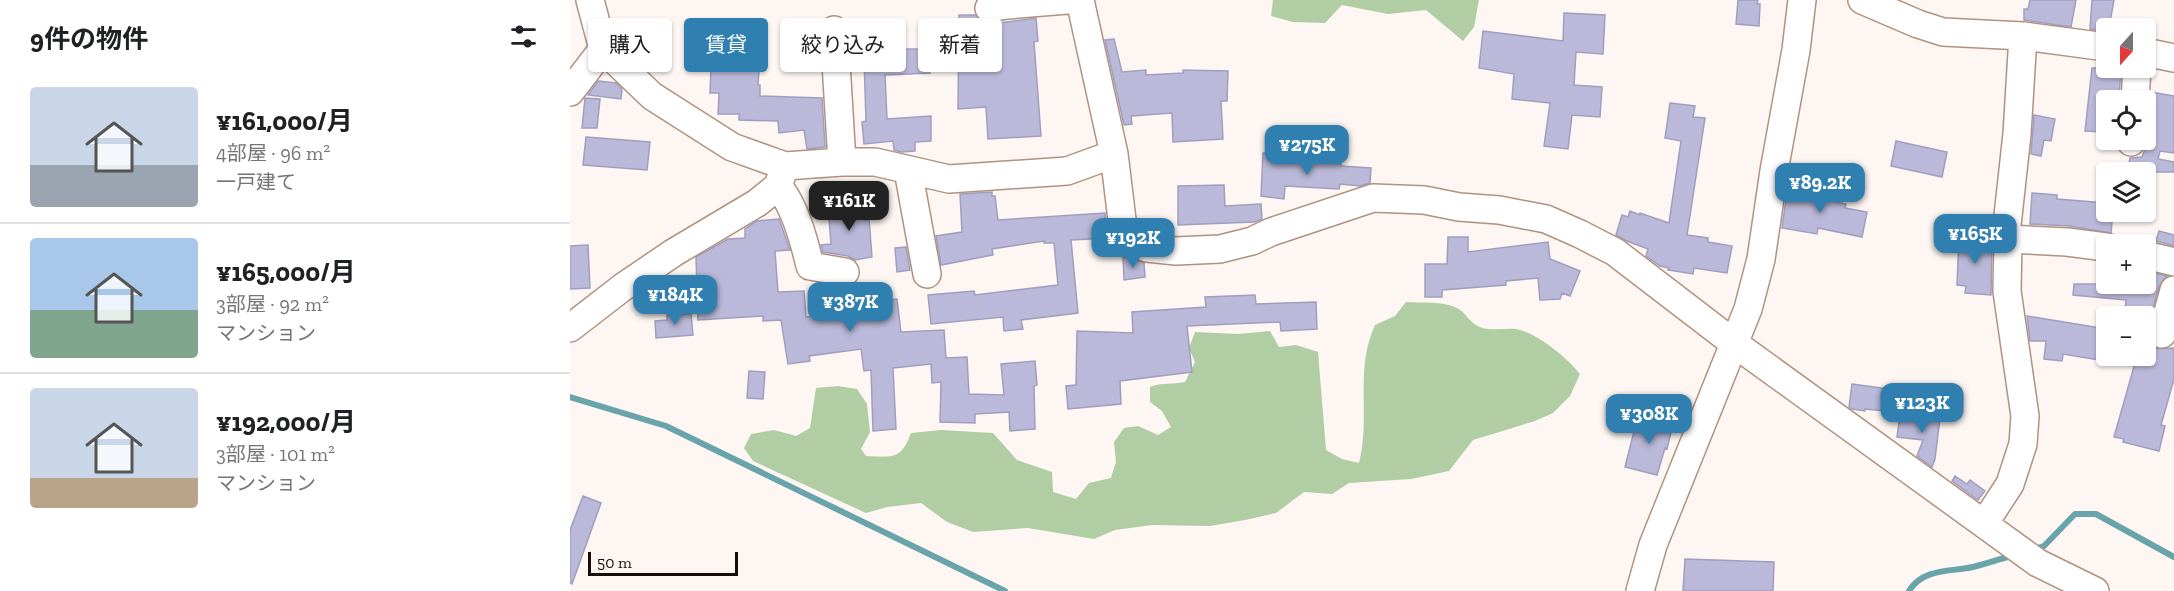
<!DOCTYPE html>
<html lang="ja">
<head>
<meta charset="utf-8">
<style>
	:root { --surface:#fff; --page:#f6f6f6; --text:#202124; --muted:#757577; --line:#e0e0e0; --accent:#307fb1 }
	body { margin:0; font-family:"Zilla Slab","Noto Sans JP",serif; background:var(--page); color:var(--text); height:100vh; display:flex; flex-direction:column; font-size:22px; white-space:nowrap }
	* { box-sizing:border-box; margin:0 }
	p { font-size:20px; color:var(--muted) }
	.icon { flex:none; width:33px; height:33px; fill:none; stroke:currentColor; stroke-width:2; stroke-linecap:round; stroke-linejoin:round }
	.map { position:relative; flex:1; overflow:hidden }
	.drawer { display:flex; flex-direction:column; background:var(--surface); width:570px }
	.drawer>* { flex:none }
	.banner { position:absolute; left:18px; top:18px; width:570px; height:54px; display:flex; gap:12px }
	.needle { width:39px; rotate:201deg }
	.buttons { position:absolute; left:1526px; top:18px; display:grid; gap:12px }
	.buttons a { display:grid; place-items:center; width:60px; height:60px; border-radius:6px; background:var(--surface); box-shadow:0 2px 4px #0004; font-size:30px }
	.scale { position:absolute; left:18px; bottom:15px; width:150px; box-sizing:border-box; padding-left:6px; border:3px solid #170c06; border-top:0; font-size:16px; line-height:21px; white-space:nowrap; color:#170c06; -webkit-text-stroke:4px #fdf6f3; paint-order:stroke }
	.price { position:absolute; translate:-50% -51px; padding:0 14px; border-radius:12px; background:var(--accent); color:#fff; font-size:20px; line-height:39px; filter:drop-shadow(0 2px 3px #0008) }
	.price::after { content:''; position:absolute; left:50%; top:36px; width:18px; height:14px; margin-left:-9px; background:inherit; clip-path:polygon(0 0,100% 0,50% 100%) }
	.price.current { background:#222; color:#fff }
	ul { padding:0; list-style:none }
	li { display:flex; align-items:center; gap:18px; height:150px; padding:0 30px }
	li+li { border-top:2px solid var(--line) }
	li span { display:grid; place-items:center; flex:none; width:168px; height:120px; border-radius:6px; color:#555 }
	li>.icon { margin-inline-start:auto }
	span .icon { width:72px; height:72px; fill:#fffc; stroke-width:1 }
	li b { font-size:26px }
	h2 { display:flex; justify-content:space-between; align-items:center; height:72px; padding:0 30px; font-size:26px }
	.pill { padding:0 21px; border-radius:6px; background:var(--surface); box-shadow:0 2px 4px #0004; font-size:21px; line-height:54px }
	.pill.current { background:var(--accent); color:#fff }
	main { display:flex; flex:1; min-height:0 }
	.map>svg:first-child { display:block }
	.forest { fill:#b1cda4 }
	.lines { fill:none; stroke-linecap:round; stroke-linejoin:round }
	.stream { stroke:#68a4aa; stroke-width:6 }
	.building { fill:#bab9d9; stroke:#a09ebe; stroke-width:1.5 }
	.minor-casing { stroke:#b19280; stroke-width:30 }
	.minor { stroke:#fff; stroke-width:27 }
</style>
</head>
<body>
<main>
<section class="drawer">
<h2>9件の物件<svg class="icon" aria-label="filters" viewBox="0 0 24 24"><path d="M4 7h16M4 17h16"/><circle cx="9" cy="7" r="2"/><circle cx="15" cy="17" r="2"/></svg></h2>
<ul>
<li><span style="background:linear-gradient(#c9d6e8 65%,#9aa5b1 0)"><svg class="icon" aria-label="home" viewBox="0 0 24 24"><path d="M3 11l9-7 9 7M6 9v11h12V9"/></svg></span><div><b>¥161,000/月</b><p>4部屋 · 96 m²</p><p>一戸建て</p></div></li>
<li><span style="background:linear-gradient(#a9c7e8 60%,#7fa58c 0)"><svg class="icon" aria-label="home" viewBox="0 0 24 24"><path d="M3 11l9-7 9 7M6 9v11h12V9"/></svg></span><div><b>¥165,000/月</b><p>3部屋 · 92 m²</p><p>マンション</p></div></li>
<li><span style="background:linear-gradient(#c9d6e8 75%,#b9a48a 0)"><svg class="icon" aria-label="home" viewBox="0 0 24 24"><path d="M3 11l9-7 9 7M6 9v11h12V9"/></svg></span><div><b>¥192,000/月</b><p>3部屋 · 101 m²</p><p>マンション</p></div></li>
</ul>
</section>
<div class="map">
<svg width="1604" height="591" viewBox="0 0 1604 591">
	<rect width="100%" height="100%" fill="#fdf6f3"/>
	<path class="forest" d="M703,0H909L904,27L893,41L856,10L818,14L772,5L755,23L723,22L701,16Z
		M836,302C852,303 873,301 887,308C898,314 899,324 913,328C923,331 935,328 946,329C966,332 998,358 1010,374L1000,396L983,413L965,421L903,440L879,471L841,479L779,483L762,494L734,492L706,513L675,520L640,526L582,525L545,530L524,539L458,528L403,532L377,522L351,503L317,507L296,513L183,461L174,448L181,434L204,430L226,436L240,428L246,388L268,386L287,389L297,404L300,432L291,449L296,456C323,457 331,460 341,433L371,430L423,433L447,460L482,472L483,492L506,499L519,483L541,478L546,462L544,442L554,428L568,426L588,435L601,427L592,411L580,402V387C592,382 603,385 615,382L625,362L619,348L625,332L668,334L700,331L709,347L726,345L748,352L756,450L772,459L789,463C801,416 784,371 805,325L825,316Z"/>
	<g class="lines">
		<path class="stream" d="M0,397L96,426L435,591
			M1462,550L1474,546L1505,514H1526L1604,557
			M1339,591C1353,568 1380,572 1403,567C1416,564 1430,559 1444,555"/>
	</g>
	<path class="building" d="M1168,0H1188L1187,4H1190L1189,26L1166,24Z
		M1460,0H1506L1501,27L1454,20V9H1458Z
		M1522,0H1544L1539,28H1536V31L1520,29Z
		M994,13L1035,15L1033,54L1006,52L1004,85L1032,87L1030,117L1002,115L998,149L974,146L980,103L942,99L944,74L909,68L913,31L993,41Z
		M389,15H406L413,22L421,24L466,18L468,41L464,42L471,136L418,139L416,107L388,109Z
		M544,39L552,72L576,70V75L613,73V70L658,71L657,101H651L653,139L603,142L602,113L561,116L562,124L554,125L535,40Z
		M142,41L191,44L188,85H190V96L252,98L255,147L237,149L234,130L209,133L208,121L169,120V114H148L149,93H140Z
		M332,49H359L360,73L315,75L317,119L361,116V141L345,142V151L331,152L324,150L323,141L294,144L292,122L296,121L294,58L332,57Z
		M1522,68H1551L1549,97L1536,96V132L1515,131Z
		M28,81L46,83L52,89L51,99L18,95Z
		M1581,92L1604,96V153L1590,151L1588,159L1604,162V172H1557L1560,158L1572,157L1575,149L1578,114H1575V112L1581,102Z
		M15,98L30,99L27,128H12Z
		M1100,103L1125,106L1123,117L1135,118L1117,235L1138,238V242L1162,246L1157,273L1124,268L1123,274L1098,270L1099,268L1090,266L1076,256L1078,249L1057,241L1046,235L1052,215L1058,217L1060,211L1070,215V213L1099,223L1111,141L1095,138Z
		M1464,115L1485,119L1481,141L1474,140L1471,156L1461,154Z
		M16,137L80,142L77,170L13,165Z
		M1326,141L1377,152L1372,177L1321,166Z
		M693,153L709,154V160L771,164V166L801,168L800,183L790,186L770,184L769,189L715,186L714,199L691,196Z
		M1218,184L1241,187L1240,197L1276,204L1275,208L1297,212L1292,237L1248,228L1247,234L1212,228Z
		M654,185L655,206L691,204L692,219L684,222L608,225V186Z
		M422,192V196H425L428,220L535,213L538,238L501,240L508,313L451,320L453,329L434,331L433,317L361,324L358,295L404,291L405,295L488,285L484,243H474V241L422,249L423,255L371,265L366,236L392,232L390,194Z
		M1462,193L1487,195V199L1536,203V212H1543L1541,233L1499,226L1460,224Z
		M294,204L295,220L299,219L302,257L285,260L278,256L253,252L251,245L261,244L258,206Z
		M209,219L220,250L205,251L208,292L234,291L236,317L287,312L286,304L327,299L331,332L374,330L376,358L397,357L399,394L434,395L431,364L465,361L467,385L464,386L465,429L440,431L439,412L405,414V423L370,422L371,382L362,383L361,364L323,368L326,429L303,431L301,370L294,371L291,349L239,356L240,361L218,364L211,320L193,321V316L128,320L126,257L158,239L175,238V229L187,221Z
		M1589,231L1604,235V246L1586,241Z
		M878,237H898V252L978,242L980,259L1010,271L1000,296L992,293L990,299L970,300L968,278L936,281V285L872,290V297H855V264H877Z
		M1389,237L1422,239L1421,295L1395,293L1396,286L1387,285Z
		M18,245L20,288L0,289V246Z
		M336,247L340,270L327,272L325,248Z
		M553,256L574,263L575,277L554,280Z
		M1580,272L1597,276L1589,286L1577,330V339L1580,345L1587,349L1604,348V379L1591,425L1595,426L1589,451L1553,442L1554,439L1544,437L1567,356H1575V316H1555L1556,300L1503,295L1504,284H1576Z
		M685,295L686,304L746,302L747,329L711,331L710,322L617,326L622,372L550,381L551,404L498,409L496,386L506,385L507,331L563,333L562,312L636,307L635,297Z
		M121,314L123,335L86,338L85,321L97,320V315Z
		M1457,316L1536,329V361L1493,354L1492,361L1474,359L1476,341H1460Z
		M179,371L195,372L193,399L177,398Z
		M1282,384L1318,389L1315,411L1295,409V411L1282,409L1279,407Z
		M1364,409L1371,410L1365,459L1362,467L1347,456L1353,440L1327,437L1330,415L1360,419Z
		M1068,416L1103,424L1097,449L1095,448L1087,475L1055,467Z
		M1385,476L1397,484L1400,480L1415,491L1408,500L1382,481Z
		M13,496L31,503L2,584L0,583V530Z
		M1115,559L1204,562L1203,591H1113Z"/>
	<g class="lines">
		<defs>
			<path id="minor" d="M20,0L33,49L82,96L162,147L215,166L272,162H305L379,179L497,171L544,154
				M510,0L544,154L554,236L562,243L577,248L606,251L650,249L682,241L701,232L803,198L854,200L889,207L929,210L976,219L1010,234L1045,252L1165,344L1468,563L1525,591
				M1292,0L1348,24L1373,32L1453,36L1536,47
				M419,8L437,5L497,0
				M264,30L272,162
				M1575,52L1604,58
				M0,92L33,49
				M1565,100L1567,68
				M1561,142V140
				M338,170L357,274
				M208,186C225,206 234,240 240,266L275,272
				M1438,239L1437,225L1447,134L1453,36
				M1575,255L1604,262
				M0,328L53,287L103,253L187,203L208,186L215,166
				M1592,334L1604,290
				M1414,524L1440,484L1453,444L1455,416L1437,291L1438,239L1497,242L1536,247
				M1070,591L1083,545L1178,309L1191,259L1204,171L1226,50L1232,0"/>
		</defs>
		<use href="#minor" class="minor-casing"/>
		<use href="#minor" class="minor"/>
	</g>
</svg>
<div class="buttons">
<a><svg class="needle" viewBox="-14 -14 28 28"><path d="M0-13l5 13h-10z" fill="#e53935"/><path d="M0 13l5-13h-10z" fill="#757577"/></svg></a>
<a><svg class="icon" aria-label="locate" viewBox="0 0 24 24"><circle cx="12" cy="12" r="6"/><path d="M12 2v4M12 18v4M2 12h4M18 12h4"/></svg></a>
<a><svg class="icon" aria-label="layers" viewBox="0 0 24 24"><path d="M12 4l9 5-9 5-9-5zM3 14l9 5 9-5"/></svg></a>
<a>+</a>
<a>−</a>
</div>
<div class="scale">50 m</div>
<b class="price" style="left:737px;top:176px">¥275K</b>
<b class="price" style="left:1250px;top:214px">¥89.2K</b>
<b class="price current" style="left:279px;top:232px">¥161K</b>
<b class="price" style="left:1405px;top:265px">¥165K</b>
<b class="price" style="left:563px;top:269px">¥192K</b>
<b class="price" style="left:105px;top:326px">¥184K</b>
<b class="price" style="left:280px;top:333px">¥387K</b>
<b class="price" style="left:1352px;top:434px">¥123K</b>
<b class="price" style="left:1079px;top:445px">¥308K</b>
<div class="banner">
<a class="pill">購入</a>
<a class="pill current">賃貸</a>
<a class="pill">絞り込み</a>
<a class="pill">新着</a>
</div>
</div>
</main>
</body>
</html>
